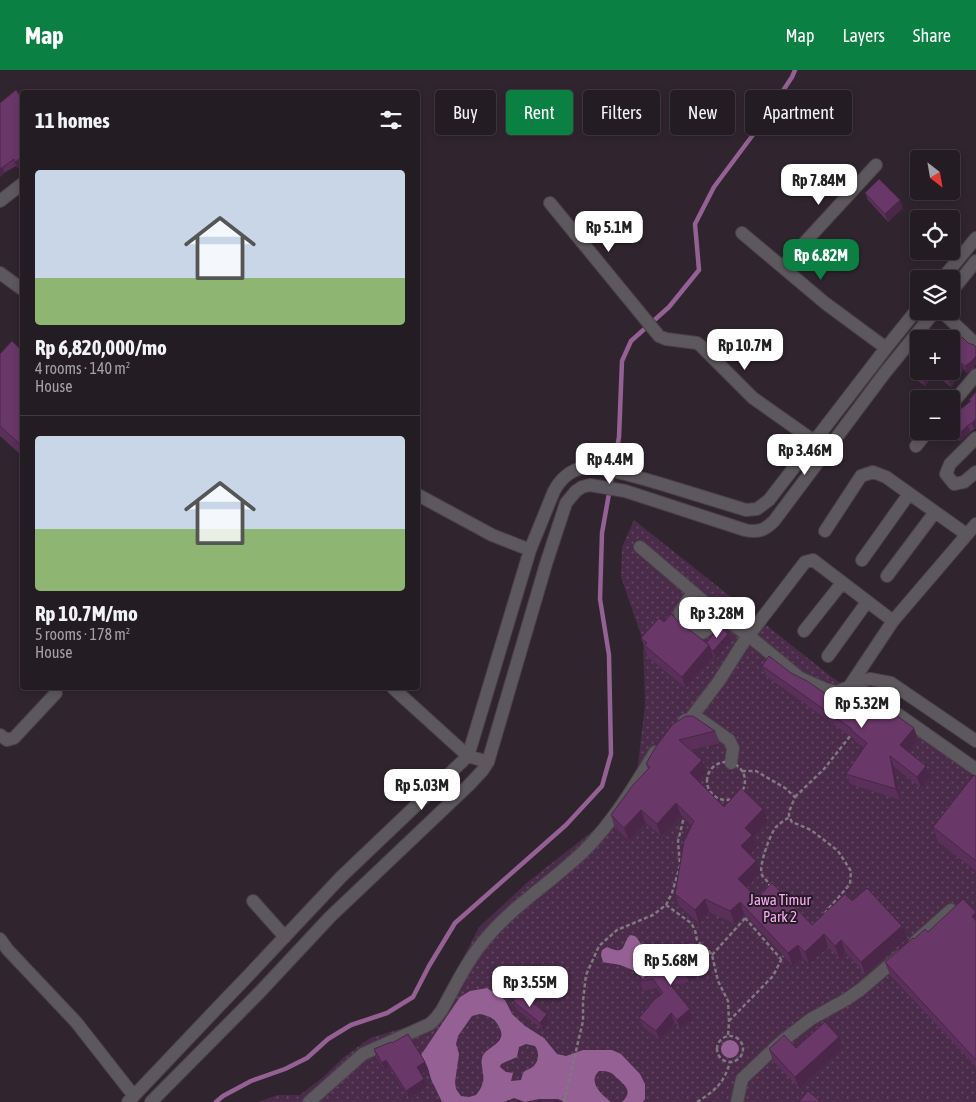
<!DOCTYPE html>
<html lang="en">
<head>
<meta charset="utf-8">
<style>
	:root { --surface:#241c23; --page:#302930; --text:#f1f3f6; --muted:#a3a1a6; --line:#413a41; --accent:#0b8043 }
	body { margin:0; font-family:"Asap Condensed",sans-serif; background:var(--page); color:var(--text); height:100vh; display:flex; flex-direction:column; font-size:19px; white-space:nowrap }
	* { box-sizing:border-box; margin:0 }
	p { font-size:16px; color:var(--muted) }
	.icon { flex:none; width:28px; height:28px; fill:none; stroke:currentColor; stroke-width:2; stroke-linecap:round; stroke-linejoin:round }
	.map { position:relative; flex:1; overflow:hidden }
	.sheet { position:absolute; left:20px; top:20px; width:400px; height:600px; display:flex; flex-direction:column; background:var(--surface); border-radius:5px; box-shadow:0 2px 8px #0003,0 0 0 1px var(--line) }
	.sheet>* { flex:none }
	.hud { position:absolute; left:435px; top:20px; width:465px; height:45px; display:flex; gap:10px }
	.needle { width:32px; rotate:149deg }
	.buttons { position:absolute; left:910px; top:80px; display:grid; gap:10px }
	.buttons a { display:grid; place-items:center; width:50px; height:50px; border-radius:5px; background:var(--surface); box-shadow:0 2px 8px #0003,0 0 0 1px var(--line); font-size:25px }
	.price { position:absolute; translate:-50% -42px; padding:0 11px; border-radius:10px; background:#fff; color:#222; font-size:16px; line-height:32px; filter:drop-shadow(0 1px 2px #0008) }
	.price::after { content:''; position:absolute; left:50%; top:30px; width:15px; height:11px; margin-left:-8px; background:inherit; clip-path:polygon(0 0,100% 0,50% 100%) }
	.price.active { background:var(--accent); color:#fff }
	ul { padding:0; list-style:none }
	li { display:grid; align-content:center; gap:10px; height:265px; padding:0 15px }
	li+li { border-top:1px solid var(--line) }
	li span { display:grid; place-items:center; height:155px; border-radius:5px; color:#555 }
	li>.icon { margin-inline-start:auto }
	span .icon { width:90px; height:90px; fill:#fffc; stroke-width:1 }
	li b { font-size:21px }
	h2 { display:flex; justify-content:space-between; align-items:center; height:60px; padding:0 15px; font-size:21px }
	.chip { padding:0 18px; border-radius:5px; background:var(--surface); box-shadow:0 2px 8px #0003,0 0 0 1px var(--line); font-size:18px; line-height:45px }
	.chip.active { background:var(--accent); color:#fff }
	header { display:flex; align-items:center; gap:30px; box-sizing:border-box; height:70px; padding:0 25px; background:var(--accent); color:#fff }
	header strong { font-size:24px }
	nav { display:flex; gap:28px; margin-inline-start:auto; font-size:18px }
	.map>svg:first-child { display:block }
	.park { fill:url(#park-dots) }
	.water { fill:#956093; fill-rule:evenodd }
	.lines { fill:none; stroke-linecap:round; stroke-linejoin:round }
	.stream { stroke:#956093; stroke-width:4.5 }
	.minor-casing { stroke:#4b414a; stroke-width:14 }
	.path { stroke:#80777f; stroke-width:2.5; stroke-dasharray:4 2.5; stroke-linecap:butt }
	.minor { stroke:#5d585d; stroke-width:12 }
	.wall { fill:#5a2f59 }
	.shaded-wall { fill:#4a2649 }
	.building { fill:#693768; stroke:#4a2649 }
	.labels { text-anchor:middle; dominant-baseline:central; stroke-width:4; stroke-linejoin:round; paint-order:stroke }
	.park-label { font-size:15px; fill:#faadf7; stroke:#261b25 }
</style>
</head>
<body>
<header>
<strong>Map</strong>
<nav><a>Map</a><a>Layers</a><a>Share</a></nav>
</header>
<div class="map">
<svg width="976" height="1032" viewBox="0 0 976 1032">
	<defs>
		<pattern id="park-dots" width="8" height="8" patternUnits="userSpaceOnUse" patternTransform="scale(1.25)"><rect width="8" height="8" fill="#4a2b49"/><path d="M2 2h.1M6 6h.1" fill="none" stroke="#644963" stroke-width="1.8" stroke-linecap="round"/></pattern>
	</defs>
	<rect width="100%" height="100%" fill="#30252f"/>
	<path class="park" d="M634,450L833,608L976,701V1032H258L278,1025H300L322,1008L344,987L370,968L403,958L422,955L430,949L451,912L479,857L529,811L599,756L637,703L645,635L643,571L621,507L622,477Z"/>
	<path class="water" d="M630,865L635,866C644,876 641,880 656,876L659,878H661L662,874L667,875L671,887L669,894L644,911C642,909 641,906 639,904C635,900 625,897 620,895C614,893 609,894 603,892L601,885L602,880L607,877C627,886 621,875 630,865Z
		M487,918L505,930L512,944L525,956L544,968L557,984L566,986L583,980H612L621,984L640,1004L645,1014V1029L643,1032H622C633,1022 626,1016 617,1008C615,1007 614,1004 611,1003C607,1001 603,1001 599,1001C587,1012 602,1025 611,1032H565L558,1029H539L525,1032L514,1028L504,1032H442L431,1009L428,998L421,985L460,927L470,921ZM480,944C489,946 495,948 499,957C509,974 485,976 482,988C480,997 486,1007 482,1015C481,1019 478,1022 476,1025L469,1027L461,1026L456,1019L455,1012L459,984L456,974L458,966L472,946ZM526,974L535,976C540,983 539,993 531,998C530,999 525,1000 524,1002C522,1004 522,1007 521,1010L511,1011L513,1003L506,1002L500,997L501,994L517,987L519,977Z
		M721 979a9 9 0 1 1 18 0a9 9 0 1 1-18 0Z"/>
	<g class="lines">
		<path class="stream" d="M216,1032L223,1026L251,1011L285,999L307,988L328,969L351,955L387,943L413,927L429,896L455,853L566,755L602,716L611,684L609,585L600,529L602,463L619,367L622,291L631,271L669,237L699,200L695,154L714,117L761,54L792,7L795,0"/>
		<defs>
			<path id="minor" d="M0,131L22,114
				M550,133L659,266L666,269L697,273L701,276L753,328L814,371
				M742,163L825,233L886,278
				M783,196L876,95
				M0,203L22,219
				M942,209L976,168
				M951,222L976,191
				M941,241L976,274
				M951,335L976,305
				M976,368L950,394L946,404L954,414L964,412L976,402
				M916,376L928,361
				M418,425L492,465L530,480
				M825,461L861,406L873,402L886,407L966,464
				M640,477L721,546L754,570L800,608L825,619L837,622L859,612L870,609L891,613L976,671
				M862,490L909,424
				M887,506L935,442
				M693,522L680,542C681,553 691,560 702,563L708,559L721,546
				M804,561L842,513
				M828,586L867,532
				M849,617L893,551L976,454
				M849,617L860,620L869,624L976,699
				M393,618L468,686L488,692
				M691,648L719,611L743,573L805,492L813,490L893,551
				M684,651L691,648L701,650L729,670L733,678L731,693
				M0,665L7,670L14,668L56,623
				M253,831L285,867
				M0,869L8,880L76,952L134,1026
				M915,872L951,840
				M128,1032L221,934L246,908L341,807L468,686L530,480L554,421C560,410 570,400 583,398C601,395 639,408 658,413C687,422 716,431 746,440L757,439L769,430L886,278L919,237
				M151,1032L259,923L330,847L469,715L482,701L488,692L546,494L566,433L576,421L582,417L590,415L625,421L745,460C758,463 765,460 774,451L884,304L935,241
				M309,1032L363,984L430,954L436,948L442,940C456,914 469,887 489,865C517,833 553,811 584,781C613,752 634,717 655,682
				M737,1032L742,1009L781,972L811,949L847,929L860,920L900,886"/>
		</defs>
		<use href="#minor" class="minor-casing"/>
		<path class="path" d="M707 711a19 19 0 1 1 38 0a19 19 0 1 1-38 0Z
			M742,701H756L785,718L795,727L789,742V747L792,752L811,760L838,781L851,801L850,814L824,844
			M795,727L824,699L851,665
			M770,818C769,811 765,810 762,805C758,797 770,764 776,757C780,753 785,750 789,747
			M666,835L691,853L695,860L697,870L701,875L708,880L712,885L718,911L728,931L729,951L728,966
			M745,848L781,889
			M712,885L748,845
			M729,951L773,906L783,886
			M717 979a13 13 0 1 1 26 0a13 13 0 1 1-26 0Z
			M564,1032L583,951V931L586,905L599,876L617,860L653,845L666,835L672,823L680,796L678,771L683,751L685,748
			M697,1032C715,1021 724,1013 730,992"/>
		<use href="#minor" class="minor"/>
	</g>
	<path class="wall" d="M22,29V95L18,98L16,96L4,103L0,107V33Z
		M865,123L903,138L888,152L868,130Z
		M951,269L975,297L967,303L964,299L951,317L934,304L925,316L915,309L913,302L919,301H951Z
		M22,281V386L0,366V284Z
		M976,322V358L970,362L960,372L951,361V347L970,332L969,330Z
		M678,551L706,573L731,571L716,589L713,586L686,618L648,587L641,568L664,552Z
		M762,596L791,603L832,628L918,669L908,681L930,707L921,718L894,697L900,730L850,714L846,704L864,678L855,671L854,669L766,606Z
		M669,659L715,661L720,673L691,680L706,703L698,711L724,737L767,752L753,767L757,777L750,785L761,803L747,817L757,828L812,855L852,831L902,856L907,868L865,904L845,882L839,888L828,877L809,894L802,887L793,896L744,844L735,854L709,842L699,853L679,836L675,824L692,756L681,745L661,766L645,752L629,770L615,758L611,745L648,699L646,694Z
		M976,707V801L938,772L933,757Z
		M976,842V997L890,905L885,892L914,869L928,862Z
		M706,887L707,897L706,900L689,912L671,915L693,949L680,959L674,952L660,970L643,957L639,948L661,924L657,918L643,921L640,911L648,905L646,898L658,899Z
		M513,931L549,952L543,960L516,939Z
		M392,973L425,992L428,999L421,1004L424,1009L427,1016L409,1028L389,997L385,1000L376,987L374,979Z
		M796,978H843L799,1018L773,991L769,979Z"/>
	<path class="shaded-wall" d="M22,87V95L18,98L15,92Z
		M2,96L4,103L0,107V99Z
		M900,130L903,138L888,152L885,144Z
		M976,286V295L967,303L965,296Z
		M961,293L964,299L951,317L948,310Z
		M929,301H933L934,304L925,316L923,310Z
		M976,349V358L975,360L972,353Z
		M968,355L970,362L960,372L958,365Z
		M728,564L731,571L716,589L713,581Z
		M709,575L713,586L686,618L682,607Z
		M914,658L918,669L904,686L900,675Z
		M890,686L894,697L900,730L896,719Z
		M702,690L706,703L694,715L690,703Z
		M926,696L930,707L921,718L917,707Z
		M676,733L681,745L661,766L657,754Z
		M763,739L767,752L753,767L757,777L746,788L741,776L745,758Z
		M641,740L645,752L629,770L624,758Z
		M756,791L761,803L743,821L738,809Z
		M705,829L709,842L699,853L695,840Z
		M740,832L744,844L735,854L730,841Z
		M976,842V858L972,846Z
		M902,856L907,868L865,904L861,892Z
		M824,864L828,877L809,894L805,882Z
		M841,870L845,882L839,888L835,876Z
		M798,875L802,887L793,896L788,883Z
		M703,877L706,887L707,897L706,900L689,912L685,902Z
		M690,939L693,949L680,959L677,950Z
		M671,943L674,952L660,970L656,961Z
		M547,944L549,952L543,960L540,953Z
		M839,967L843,978L799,1018L795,1007Z
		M386,990L389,997L385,1000L382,993Z
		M425,992L428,999L420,1005L417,997Z
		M424,1009L427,1016L409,1028L406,1021Z"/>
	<path class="building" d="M16,20L22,29V87L15,92L14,89L0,99V33Z
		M879,109L900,130L885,144L865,123Z
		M945,259L959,270L962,267L968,273L974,275L976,277V286L972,291L965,296L961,293L948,310L936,301H951V269H937Z
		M12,271L22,281V376L0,356V284Z
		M919,294V301H929L923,310L913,302Z
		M976,322V349L972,353L968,355L958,365L951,357V347L971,331L969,330Z
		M671,544L678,551L709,575L682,607L644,575L647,573L641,568L659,548L664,552Z
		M720,557L728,564L713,581L710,578L709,575L706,573Z
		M769,586L791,603L807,611L832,628L850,624L855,618L874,631L875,630L914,658L900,675L926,696L917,707L890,686L896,719L846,704L867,673L851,660L852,659L762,596Z
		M686,646H693L715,661L679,670L702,690L690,703L724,737L741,718L763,739L745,758L752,765L741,776L756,791L738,809L757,828L772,813L812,855L845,824L852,831L867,818L902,856L861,892L841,870L835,876L824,864L805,882L798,875L788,883L740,832L730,841L705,829L695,840L675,824L684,771L694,751L676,733L657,754L641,740L624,758L611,745L633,715L650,697L646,694L655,678L669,659L673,654Z
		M974,705L976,707V791L933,757Z
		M963,829L976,842L972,846L976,851V990L885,892L913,868L914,869L925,859L928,862Z
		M690,872H693L703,877L704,888L702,891L685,902L664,907L690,939L677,950L671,943L656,961L639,948L654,930L663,923L653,909L640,911L650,904L646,898L653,892L658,899L670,891L673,884Z
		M520,923L547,944L540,953L513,931Z
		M825,952L839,967L795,1007L769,979L784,965L796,978Z
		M408,964L425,992L417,997L424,1009L406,1021L386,990L382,993L374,979L391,972L392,973Z
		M808,1021L821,1032H799Z"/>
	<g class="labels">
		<g class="park-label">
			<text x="780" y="829">Jawa Timur<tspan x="780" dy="17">Park 2</tspan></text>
		</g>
	</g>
</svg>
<div class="buttons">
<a><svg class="needle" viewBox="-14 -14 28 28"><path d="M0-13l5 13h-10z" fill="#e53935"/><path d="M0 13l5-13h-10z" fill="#a3a1a6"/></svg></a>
<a><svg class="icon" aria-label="locate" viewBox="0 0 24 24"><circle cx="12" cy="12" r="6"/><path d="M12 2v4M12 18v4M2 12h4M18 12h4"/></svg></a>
<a><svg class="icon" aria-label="layers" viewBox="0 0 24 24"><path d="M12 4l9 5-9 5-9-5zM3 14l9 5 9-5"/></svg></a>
<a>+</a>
<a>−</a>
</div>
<b class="price" style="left:819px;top:136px">Rp 7.84M</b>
<b class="price" style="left:609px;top:183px">Rp 5.1M</b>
<b class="price active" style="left:821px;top:211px">Rp 6.82M</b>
<b class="price" style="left:745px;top:301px">Rp 10.7M</b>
<b class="price" style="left:805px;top:406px">Rp 3.46M</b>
<b class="price" style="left:610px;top:415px">Rp 4.4M</b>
<b class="price" style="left:717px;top:569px">Rp 3.28M</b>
<b class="price" style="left:862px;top:659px">Rp 5.32M</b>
<b class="price" style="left:422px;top:741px">Rp 5.03M</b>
<b class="price" style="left:671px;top:916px">Rp 5.68M</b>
<b class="price" style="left:530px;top:938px">Rp 3.55M</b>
<div class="hud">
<a class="chip">Buy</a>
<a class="chip active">Rent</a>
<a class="chip">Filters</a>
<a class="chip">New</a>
<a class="chip">Apartment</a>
</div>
<section class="sheet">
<h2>11 homes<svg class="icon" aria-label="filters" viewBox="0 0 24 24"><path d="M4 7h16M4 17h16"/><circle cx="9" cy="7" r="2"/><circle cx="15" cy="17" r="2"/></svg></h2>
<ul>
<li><span style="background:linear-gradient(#c9d6e8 70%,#8fb573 0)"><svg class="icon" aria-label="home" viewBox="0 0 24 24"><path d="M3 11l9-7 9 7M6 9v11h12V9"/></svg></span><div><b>Rp 6,820,000/mo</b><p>4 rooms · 140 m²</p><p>House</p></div></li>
<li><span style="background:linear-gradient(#c9d6e8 60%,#8fb573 0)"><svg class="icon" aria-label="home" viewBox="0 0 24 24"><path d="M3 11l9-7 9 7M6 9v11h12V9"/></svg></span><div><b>Rp 10.7M/mo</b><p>5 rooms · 178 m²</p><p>House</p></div></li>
</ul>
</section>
</div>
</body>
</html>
